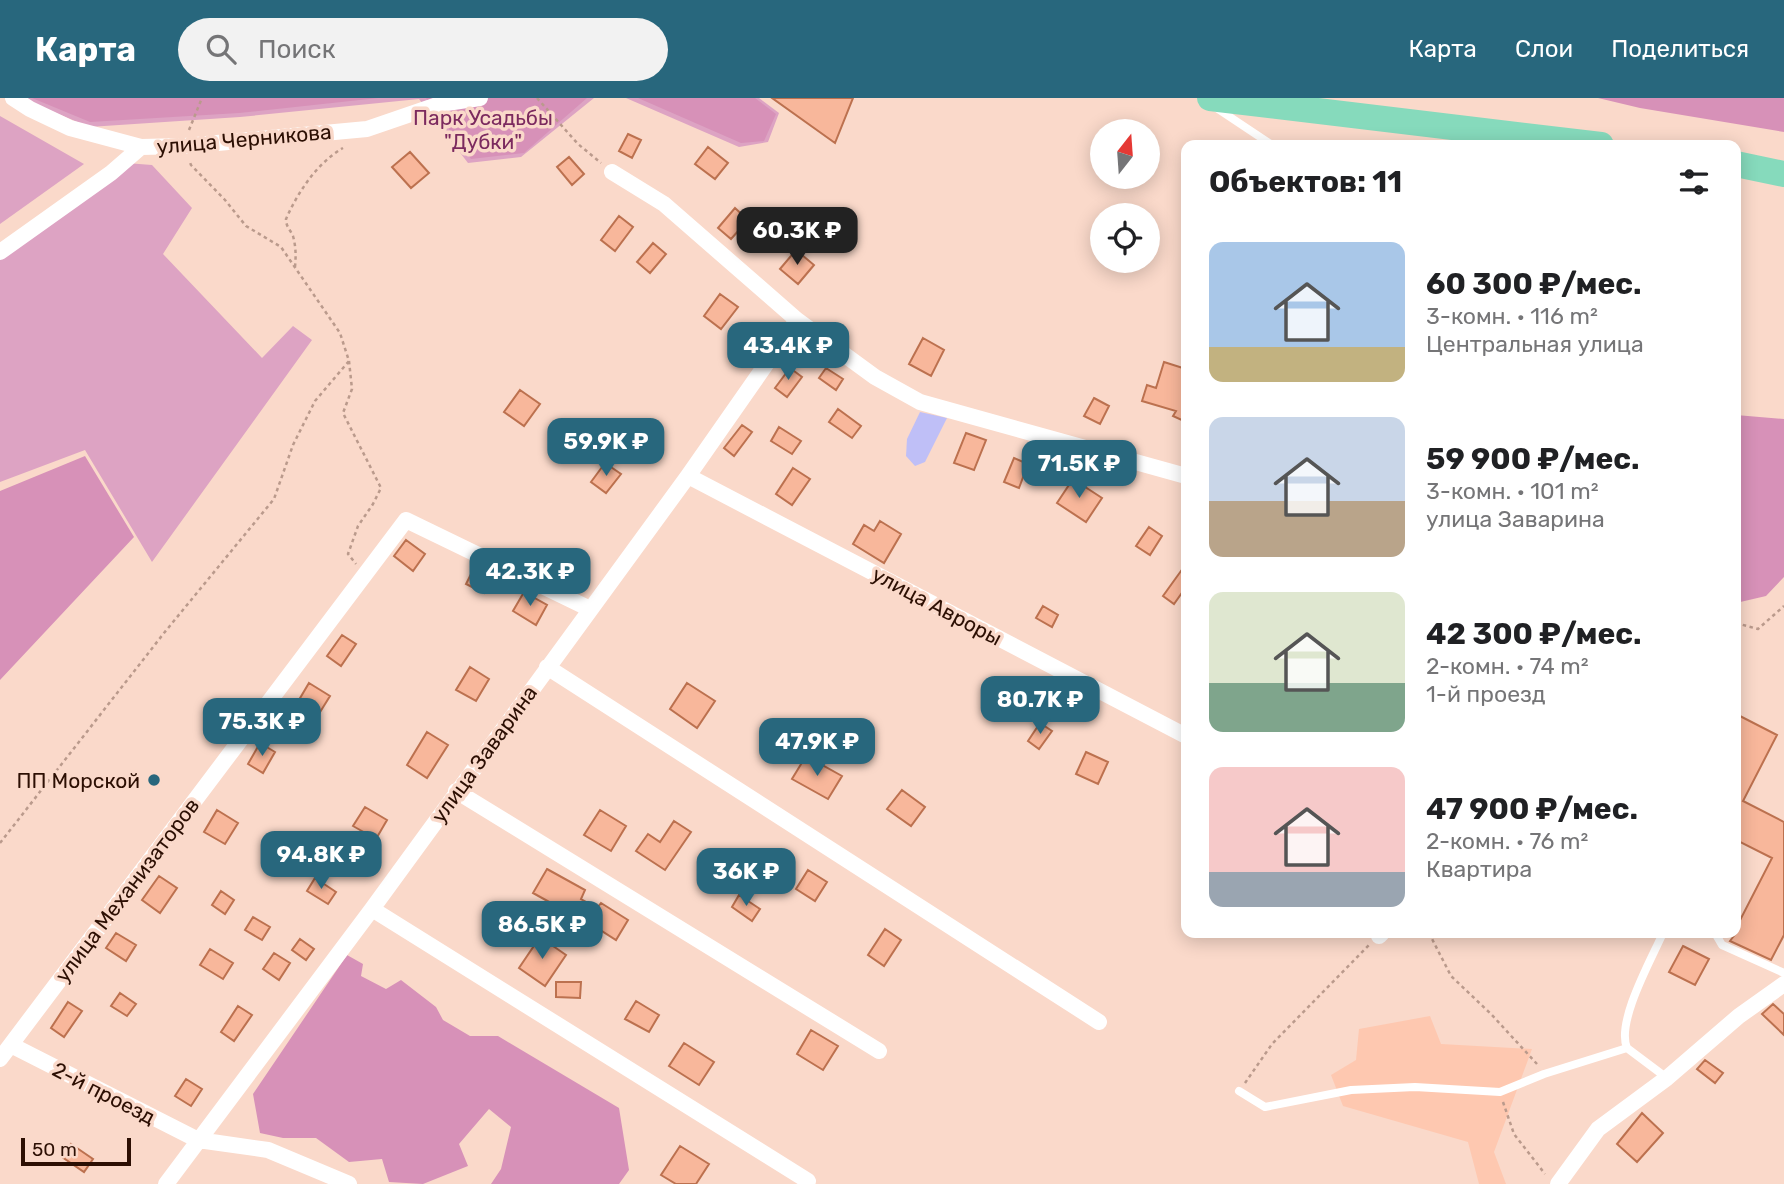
<!DOCTYPE html>
<html lang="ru">
<head>
<meta charset="utf-8">
<style>
	:root { --surface:#fff; --page:#f2f2f2; --text:#202124; --muted:#757577; --accent:#28677d }
	body { margin:0; font-family:Rubik,sans-serif; background:var(--page); color:var(--text); height:100vh; display:flex; flex-direction:column; font-size:26px; white-space:nowrap }
	* { box-sizing:border-box; margin:0 }
	p { font-size:23px; color:var(--muted) }
	.icon { flex:none; width:38px; height:38px; fill:none; stroke:currentColor; stroke-width:2; stroke-linecap:round; stroke-linejoin:round }
	.map { position:relative; flex:1; overflow:hidden }
	.drawer { position:absolute; left:1181px; top:42px; width:560px; height:798px; display:flex; flex-direction:column; background:var(--surface); border-radius:14px; box-shadow:0 4px 18px #0003 }
	.drawer>* { flex:none }
	.needle { width:46px; rotate:17deg }
	.controls { position:absolute; left:1090px; top:21px; display:grid; gap:14px }
	.controls a { display:grid; place-items:center; width:70px; height:70px; border-radius:50%; background:var(--surface); box-shadow:0 4px 18px #0003; font-size:35px }
	.scale { position:absolute; left:21px; bottom:18px; width:110px; box-sizing:border-box; padding-left:7px; border:4px solid #2c0f03; border-top:0; font-size:19px; line-height:24px; white-space:nowrap; color:#2c0f03; -webkit-text-stroke:5px #fad9ca; paint-order:stroke }
	.price { position:absolute; translate:-50% -60px; padding:0 16px; border-radius:14px; background:var(--accent); color:#fff; font-size:23px; line-height:46px; filter:drop-shadow(0 2px 4px #0008) }
	.price::after { content:''; position:absolute; left:50%; top:42px; width:21px; height:16px; margin-left:-10px; background:inherit; clip-path:polygon(0 0,100% 0,50% 100%) }
	.price.selected { background:#222; color:#fff }
	ul { padding:0; list-style:none }
	li { display:flex; align-items:center; gap:21px; height:175px; padding:0 28px }
	li span { display:grid; place-items:center; flex:none; width:196px; height:140px; border-radius:14px; color:#555 }
	li>.icon { margin-inline-start:auto }
	span .icon { width:84px; height:84px; fill:#fffc; stroke-width:1 }
	li b { font-size:30px }
	h2 { display:flex; justify-content:space-between; align-items:center; height:84px; padding:0 28px; font-size:30px }
	header { display:flex; align-items:center; gap:42px; box-sizing:border-box; height:98px; padding:0 35px; background:var(--accent); color:#fff }
	header strong { font-size:33px }
	nav { display:flex; gap:38px; margin-inline-start:auto; font-size:24px }
	.search { width:490px; height:63px; background:var(--page); display:flex; align-items:center; gap:18px; box-sizing:border-box; padding:0 24px; border-radius:38px; color:var(--muted); font-size:26px }
	.map>svg:first-child { display:block }
	.built { fill:#fec8b0 }
	.green { fill:#dda3c3 }
	.forest { fill:#d791b8 }
	.water { fill:#bfbff7 }
	.building { fill:#f8b79b; stroke:#bc714f; stroke-width:2 }
	.lines { fill:none; stroke-linecap:round; stroke-linejoin:round }
	.path { stroke:#ba9a8c; stroke-width:2.5; stroke-dasharray:3.5 3.5; stroke-linecap:butt }
	.lane { stroke:#fff; stroke-width:8 }
	.street { stroke:#fff; stroke-width:16 }
	.primary { stroke:#86dabc; stroke-width:26 }
	.poi-dot { fill:#28677d; stroke:#fad9ca; stroke-width:2.5 }
	.labels { text-anchor:middle; dominant-baseline:central; stroke-width:7; stroke-linejoin:round; paint-order:stroke }
	.park-label { font-size:21px; fill:#7c2a5f; stroke:#fad9ca }
	.street-label { font-size:21px; fill:#2c0f03; stroke:#fad9ca }
	.poi-label { font-size:21px; fill:#2c0f03; stroke:#fad9ca; text-anchor:end }
</style>
</head>
<body>
<header>
<strong>Карта</strong>
<div class="search"><svg class="icon" aria-label="search" viewBox="0 0 24 24"><circle cx="10" cy="10" r="6"/><path d="M15 15l6 6"/></svg>Поиск</div>
<nav><a>Карта</a><a>Слои</a><a>Поделиться</a></nav>
</header>
<div class="map">
<svg width="1784" height="1086" viewBox="0 0 1784 1086">
	<rect width="100%" height="100%" fill="#fad9ca"/>
	<path class="built" d="M1430,918L1441,946L1532,951L1494,1054L1506,1086H1479L1468,1044L1343,1008L1331,977L1356,962L1359,931Z"/>
	<path class="green" d="M21,0H594L521,59L468,65L419,1L240,19L89,29Z
		M626,0H759L779,15L768,44L739,49Z
		M0,18L84,66L0,126Z
		M126,65L152,67L192,110L163,156L262,260L293,228L312,242L152,464L85,352L0,384V161Z"/>
	<path class="forest" d="M32,0H378L239,15L90,24Z
		M426,0H587L524,55L471,61Z
		M638,0H755L776,16L764,43L741,45Z
		M1598,0H1784V34L1640,10Z
		M1736,317L1784,321V479L1766,498L1736,505Z
		M85,358L134,439L0,582V393Z
		M347,857L363,866L361,878L386,891L401,882L436,909L443,922L470,938H498L619,1010L629,1072L619,1086H491L501,1071L511,1029L489,1011L459,1046L468,1068L423,1086L389,1084L382,1061L349,1064L316,1040H283L260,1035L253,996Z"/>
	<path class="water" d="M920,314L947,320L925,364L915,368L906,358L907,341Z"/>
	<path class="building" d="M772,0H853L835,45Z
		M628,36L641,42L632,60L619,53Z
		M708,49L728,65L715,81L695,66Z
		M410,54L429,75L411,90L392,69Z
		M569,59L584,76L572,87L557,69Z
		M735,110L748,122L731,141L718,130Z
		M619,118L633,129L615,153L601,142Z
		M653,145L666,156L650,175L637,164Z
		M796,152L814,167L798,186L780,171Z
		M720,196L738,209L721,231L704,218Z
		M923,240L944,252L931,278L909,266Z
		M1164,264L1186,271V281L1182,295L1186,288V324L1173,318L1176,313L1142,303L1147,287L1156,290Z
		M790,270L802,279L787,299L775,290Z
		M826,270L843,281L836,292L819,280Z
		M520,292L540,306L524,328L504,314Z
		M1094,300L1109,308L1100,326L1084,318Z
		M838,311L861,328L852,340L829,324Z
		M742,327L752,334L734,358L724,350Z
		M779,329L801,343L792,356L771,343Z
		M966,335L986,342L974,372L954,365Z
		M1014,360L1028,366L1019,390L1004,384Z
		M605,365L621,376L606,395L591,384Z
		M793,370L810,381L792,407L776,396Z
		M1073,381L1102,400L1086,424L1057,405Z
		M880,423L901,436L884,465L853,446L864,427L874,433Z
		M1149,429L1162,438L1150,457L1136,448Z
		M406,442L425,456L413,473L394,458Z
		M1186,466V489L1174,506L1163,498Z
		M474,470L492,479L484,495L466,486Z
		M524,494L547,507L536,527L513,513Z
		M1043,508L1058,517L1052,529L1036,520Z
		M342,537L356,546L341,568L327,558Z
		M470,569L489,581L476,603L456,592Z
		M309,585L330,598L317,619L296,607Z
		M687,585L715,603L697,630L670,611Z
		M1736,616L1777,637L1743,703L1784,724V837L1771,862L1730,843L1736,835V830L1772,760L1736,742Z
		M1040,625L1052,633L1039,651L1028,643Z
		M427,634L448,647L427,680L407,667Z
		M260,645L275,654L263,675L248,666Z
		M1086,654L1108,664L1098,686L1076,676Z
		M806,658L842,678L828,701L792,681Z
		M902,692L925,709L911,728L887,711Z
		M365,709L387,722L376,741L353,728Z
		M217,712L238,725L225,746L204,734Z
		M600,712L626,728L611,753L584,737Z
		M674,723L691,734L665,772L636,753L648,736L660,744Z
		M547,771L585,792L581,801L597,810L601,805L628,822L616,842L572,814L571,816L533,795Z
		M808,772L827,784L815,803L796,791Z
		M159,778L177,790L160,815L142,802Z
		M315,780L336,794L328,806L307,793Z
		M221,793L234,802L225,816L212,807Z
		M739,797L760,811L752,823L732,809Z
		M253,819L270,829L262,842L245,832Z
		M519,820L540,834L532,845L511,832Z
		M885,831L901,842L884,868L868,857Z
		M116,835L136,847L126,863L106,850Z
		M540,839L566,857L545,888L519,870Z
		M300,841L314,851L306,862L292,852Z
		M1683,848L1709,861L1695,887L1669,874Z
		M210,851L233,865L223,881L200,867Z
		M274,855L290,865L279,882L263,871Z
		M556,884H581L580,900L556,899Z
		M120,895L136,906L127,918L111,908Z
		M636,903L659,917L649,934L625,921Z
		M68,904L82,913L64,939L51,930Z
		M1773,906L1784,916V937L1762,916Z
		M238,908L252,917L234,943L221,934Z
		M811,932L838,948L823,972L797,956Z
		M684,945L714,964L699,987L669,968Z
		M1705,962L1723,975L1715,985L1697,971Z
		M186,981L202,991L191,1008L175,998Z
		M1642,1015L1663,1035L1637,1064L1617,1046Z
		M71,1046L93,1061L84,1074L62,1059Z
		M680,1048L709,1066L696,1086H676L661,1077Z"/>
	<g class="lines">
		<path class="path" d="M537,0L578,46L601,65
			M189,32L202,0
			M295,169C296,158 296,149 293,138C290,131 286,129 286,121C298,94 317,65 343,50
			M349,263L352,291L343,315L381,390L373,406L358,428L348,456L356,466
			M1736,525L1758,531L1784,508
			M0,745L164,535L274,401L293,347L315,303L349,263L340,235L281,149L246,128L225,102L191,67L189,62
			M1429,835L1451,878L1491,916L1537,966
			M1245,985L1272,946L1369,847
			M1503,1004L1514,1036L1545,1076"/>
		<path class="lane" d="M1215,9L1272,47
			M1715,835L1722,847L1784,875
			M1627,950C1616,924 1651,862 1663,835
			M1239,993L1265,1009L1351,992L1415,989L1500,994L1544,976L1627,950L1667,980"/>
		<path class="street" d="M13,0L30,11L70,30L141,49L185,48L367,31L440,6L480,0
			M612,74L664,106L797,222L875,279L920,304L1186,378
			M0,154L111,75L141,49
			M688,378L1186,638
			M547,569L1099,924
			M456,693L879,953
			M372,811L808,1083
			M1379,838L1382,835
			M11,947L198,1042L268,1052L349,1086
			M0,961L406,422L590,511
			M166,1086L372,811L688,378L797,222
			M1558,1086L1598,1031L1667,980L1739,918L1784,886"/>
		<path class="primary" d="M1210,0L1601,47
			M1736,66L1784,76"/>
	</g>
	<circle class="poi-dot" cx="154" cy="682" r="7"/>
	<g class="labels">
		<g class="park-label">
			<text x="483" y="19">Парк Усадьбы<tspan x="483" dy="24">"Дубки"</tspan></text>
		</g>
		<g class="street-label">
			<text transform="translate(244 41) rotate(-5)">улица Черникова</text>
			<text transform="translate(937 508) rotate(28)">улица Авроры</text>
			<text transform="translate(484 656) rotate(-54)">улица Заварина</text>
			<text transform="translate(127 792) rotate(-53)">улица Механизаторов</text>
			<text transform="translate(104 995) rotate(27)">2-й проезд</text>
		</g>
		<g class="poi-label">
			<text x="140" y="682">ПП Морской</text>
		</g>
	</g>
</svg>
<div class="controls">
<a><svg class="needle" viewBox="-14 -14 28 28"><path d="M0-13l5 13h-10z" fill="#e53935"/><path d="M0 13l5-13h-10z" fill="#757577"/></svg></a>
<a><svg class="icon" aria-label="locate" viewBox="0 0 24 24"><circle cx="12" cy="12" r="6"/><path d="M12 2v4M12 18v4M2 12h4M18 12h4"/></svg></a>
</div>
<div class="scale">50 m</div>
<b class="price selected" style="left:797px;top:169px">60.3K ₽</b>
<b class="price" style="left:788px;top:284px">43.4K ₽</b>
<b class="price" style="left:606px;top:380px">59.9K ₽</b>
<b class="price" style="left:1079px;top:402px">71.5K ₽</b>
<b class="price" style="left:530px;top:510px">42.3K ₽</b>
<b class="price" style="left:1040px;top:638px">80.7K ₽</b>
<b class="price" style="left:262px;top:660px">75.3K ₽</b>
<b class="price" style="left:817px;top:680px">47.9K ₽</b>
<b class="price" style="left:321px;top:793px">94.8K ₽</b>
<b class="price" style="left:746px;top:810px">36K ₽</b>
<b class="price" style="left:542px;top:863px">86.5K ₽</b>
<section class="drawer">
<h2>Объектов: 11<svg class="icon" aria-label="filters" viewBox="0 0 24 24"><path d="M4 7h16M4 17h16"/><circle cx="9" cy="7" r="2"/><circle cx="15" cy="17" r="2"/></svg></h2>
<ul>
<li><span style="background:linear-gradient(#a9c7e8 75%,#c2b280 0)"><svg class="icon" aria-label="home" viewBox="0 0 24 24"><path d="M3 11l9-7 9 7M6 9v11h12V9"/></svg></span><div><b>60 300 ₽/мес.</b><p>3-комн. · 116 m²</p><p>Центральная улица</p></div></li>
<li><span style="background:linear-gradient(#c9d6e8 60%,#b9a48a 0)"><svg class="icon" aria-label="home" viewBox="0 0 24 24"><path d="M3 11l9-7 9 7M6 9v11h12V9"/></svg></span><div><b>59 900 ₽/мес.</b><p>3-комн. · 101 m²</p><p>улица Заварина</p></div></li>
<li><span style="background:linear-gradient(#dfe7d0 65%,#7fa58c 0)"><svg class="icon" aria-label="home" viewBox="0 0 24 24"><path d="M3 11l9-7 9 7M6 9v11h12V9"/></svg></span><div><b>42 300 ₽/мес.</b><p>2-комн. · 74 m²</p><p>1-й проезд</p></div></li>
<li><span style="background:linear-gradient(#f6c9c9 75%,#9aa5b1 0)"><svg class="icon" aria-label="home" viewBox="0 0 24 24"><path d="M3 11l9-7 9 7M6 9v11h12V9"/></svg></span><div><b>47 900 ₽/мес.</b><p>2-комн. · 76 m²</p><p>Квартира</p></div></li>
</ul>
</section>
</div>
</body>
</html>
